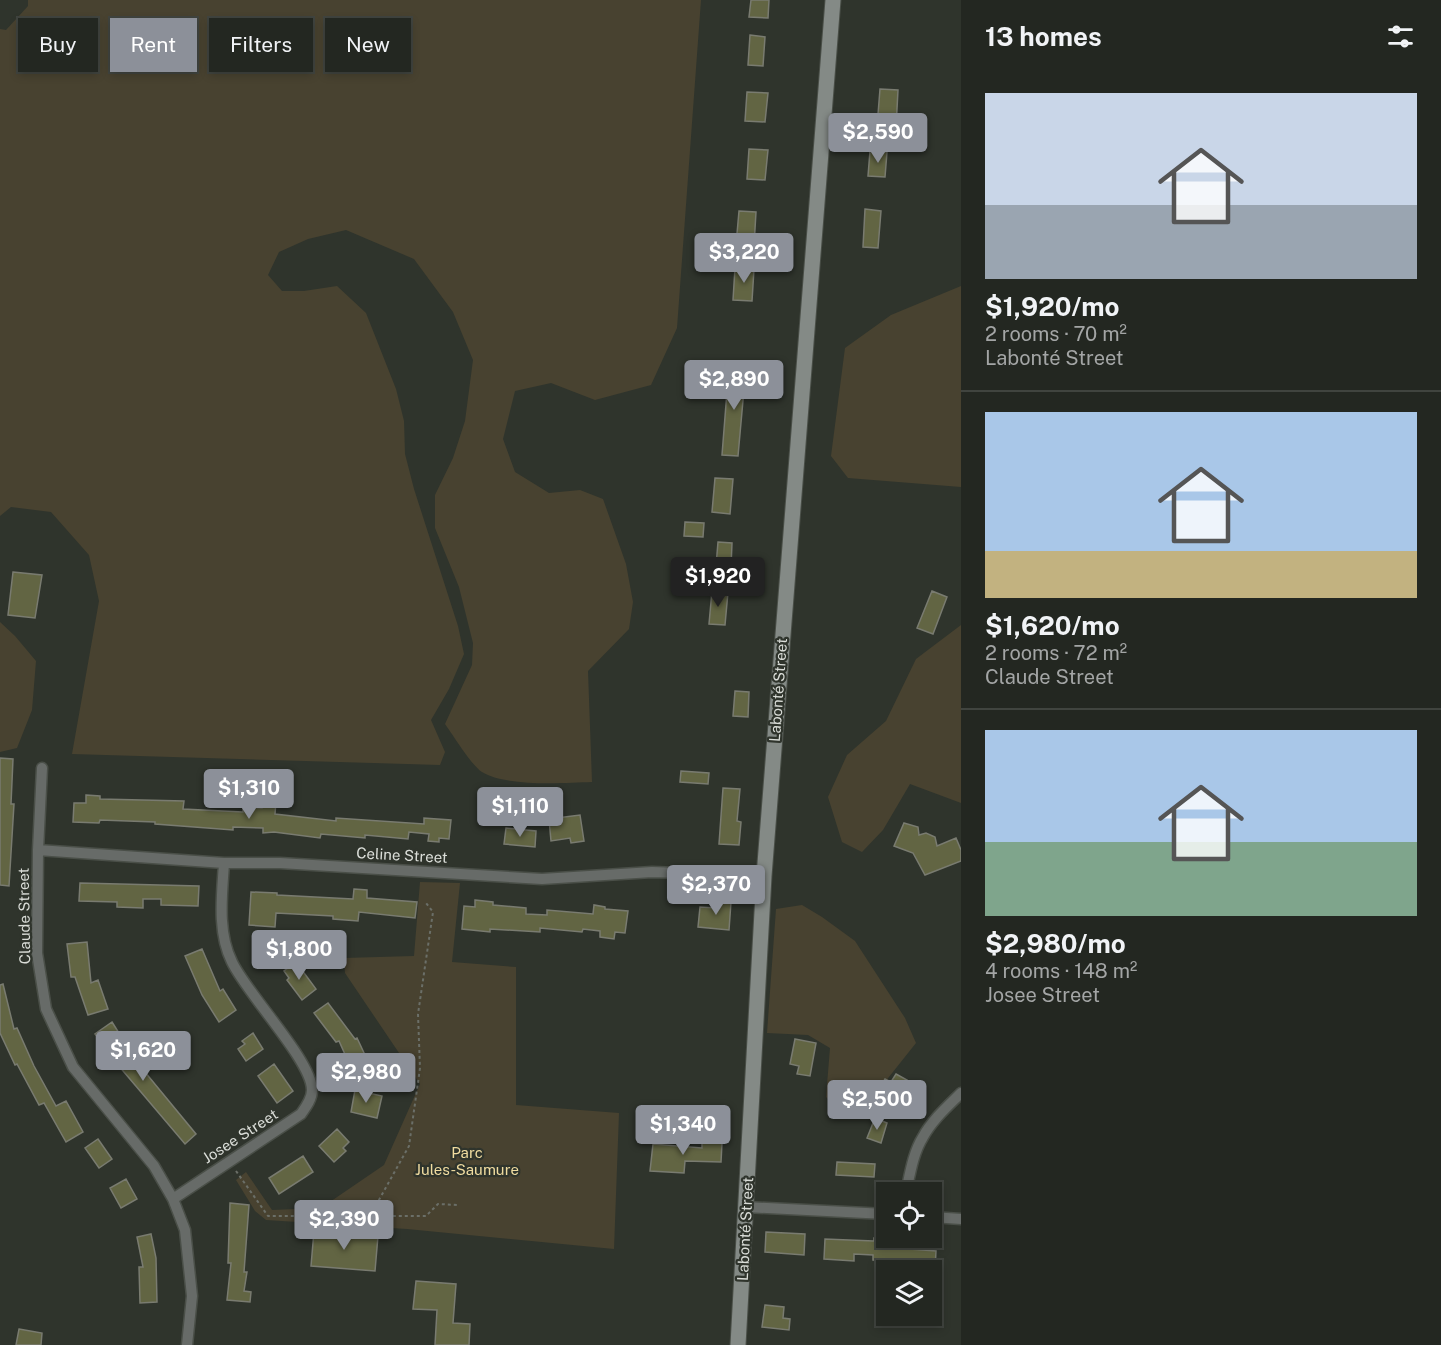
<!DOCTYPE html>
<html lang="en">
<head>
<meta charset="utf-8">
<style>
	:root { --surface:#232721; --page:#2f332e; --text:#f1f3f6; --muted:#a3a5a5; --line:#40443f; --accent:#8c9099 }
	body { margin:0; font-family:"Public Sans",sans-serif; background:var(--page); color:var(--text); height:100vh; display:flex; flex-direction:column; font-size:22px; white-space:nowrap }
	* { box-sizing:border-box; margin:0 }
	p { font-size:20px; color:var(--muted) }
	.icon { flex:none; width:33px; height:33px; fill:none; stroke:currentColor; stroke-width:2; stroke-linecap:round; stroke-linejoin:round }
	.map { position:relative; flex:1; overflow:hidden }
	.sheet { display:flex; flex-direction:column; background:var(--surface); width:480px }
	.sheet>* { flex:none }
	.hud { position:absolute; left:18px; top:18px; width:570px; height:54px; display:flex; gap:12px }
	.tools { position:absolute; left:876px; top:1182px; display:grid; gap:12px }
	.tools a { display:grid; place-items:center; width:66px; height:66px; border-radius:0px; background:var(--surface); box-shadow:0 3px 9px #0003,0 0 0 2px var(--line); font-size:30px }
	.price { position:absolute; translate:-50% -51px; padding:0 14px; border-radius:6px; background:var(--accent); color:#fff; font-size:20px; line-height:39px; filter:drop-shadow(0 2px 3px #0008) }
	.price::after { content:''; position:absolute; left:50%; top:36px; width:18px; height:14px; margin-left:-9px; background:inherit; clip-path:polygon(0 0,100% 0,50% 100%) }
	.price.on { background:#222; color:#fff }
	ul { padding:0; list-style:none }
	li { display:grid; align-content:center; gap:12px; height:318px; padding:0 24px }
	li+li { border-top:2px solid var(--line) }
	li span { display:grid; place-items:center; height:186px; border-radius:0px; color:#555 }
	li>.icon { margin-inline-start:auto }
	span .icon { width:108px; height:108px; fill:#fffc; stroke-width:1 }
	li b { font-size:26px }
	h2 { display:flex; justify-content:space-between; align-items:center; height:72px; padding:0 24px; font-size:26px }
	.pill { padding:0 21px; border-radius:0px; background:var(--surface); box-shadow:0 3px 9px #0003,0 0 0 2px var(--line); font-size:21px; line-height:54px }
	.pill.on { background:var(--accent); color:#fff }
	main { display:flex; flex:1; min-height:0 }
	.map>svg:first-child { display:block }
	.green { fill:#484230 }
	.building { fill:#626543; stroke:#797b70; stroke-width:1.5 }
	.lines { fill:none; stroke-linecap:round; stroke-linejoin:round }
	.street-casing { stroke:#4a4f48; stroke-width:13 }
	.secondary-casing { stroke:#4a4f48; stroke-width:17 }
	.path { stroke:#6b6f68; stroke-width:2; stroke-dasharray:3 3; stroke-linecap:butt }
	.street { stroke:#676b68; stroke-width:10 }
	.secondary { stroke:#848a86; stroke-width:15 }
	.labels { text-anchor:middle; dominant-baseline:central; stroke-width:4.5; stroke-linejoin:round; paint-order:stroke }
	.street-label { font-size:15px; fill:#daddd8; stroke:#2f342c }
	.park-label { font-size:15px; fill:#f0dca0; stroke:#2f342c }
</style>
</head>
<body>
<main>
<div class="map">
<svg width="961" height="1345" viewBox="0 0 961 1345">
	<rect width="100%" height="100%" fill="#2f342c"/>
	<path class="green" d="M28,0H701L677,328L651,385L595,400L551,383L515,391L503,439L515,472L549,493L580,490L603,499L626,564L633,602L629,629L588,671L592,782C562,783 507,787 482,772C472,766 453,735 445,724L472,665L473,643L459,587L435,528V495L453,458L465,421L473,360L453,312L414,259L346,230L308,239L279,252L268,275L282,291H304L337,286L366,313L396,389L404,421L405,454L414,489L458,626L464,654L449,689L431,720L445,752L440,765L72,754L99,601L89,555L51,512L11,507L0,516V29L6,30L28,6Z
		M961,286V487L848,478L831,456L845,348L891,315Z
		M0,622L15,636L36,661L32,710L17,748L0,752Z
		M961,625V803L910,784L883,830L862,852L842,842L828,797L847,755L886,721L916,659Z
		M420,882L460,883L452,962L516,967V1105L619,1113L614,1249L407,1229L266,1220L255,1211L236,1180L246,1172L272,1210L321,1208L384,1165L420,1084L345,973L344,958L414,956Z
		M802,905L822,917L855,941L905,1018L916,1043L877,1092L851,1105L837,1108L826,1097L830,1048L808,1035L767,1033L776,909Z"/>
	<path class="building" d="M751,0H769L768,18L749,17Z
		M750,35L765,37L763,66L748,65Z
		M880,89L898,90L896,128L877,127Z
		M747,92L768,93L765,122L745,121Z
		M749,149L768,150L765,180L747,179Z
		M870,151L887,152L885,177L868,176Z
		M865,209L881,211L878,248L863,247Z
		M739,211L756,212L754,246L736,245Z
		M735,268L754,269L752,301L733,300Z
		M729,366L746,367L738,456L722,455Z
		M715,478L733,479L730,514L712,512Z
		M685,522L704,523L703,537L684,536Z
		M718,542L732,543L731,567L716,566Z
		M13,572L42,575L35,618L8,615Z
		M712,591L728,592L725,625L709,624Z
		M932,591L947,597L933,634L917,628Z
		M735,691L749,692L748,717L733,716Z
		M0,758L13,759L11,804H14L9,886L0,885Z
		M681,771L709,773L708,784L680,782Z
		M723,788L740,789L737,821L741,822L739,845L719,844Z
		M86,795L100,796V799L184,801L183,809L243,812V807L262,808L263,801H276L275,814L336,821V818L424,824V818L451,820L449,839L439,838V842L428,841L429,834L409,832L408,839L365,835V838L321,834L320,838L274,832L263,833V828L233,827V830L155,824V822L100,820L99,823L73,822L74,803H86Z
		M580,815L584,841L571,843L570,838L551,841L549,819Z
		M904,823L918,827L919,835L926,833L935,837L937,846L956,838L961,850V861L925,875L913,853L894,846Z
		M506,828L536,831L535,847L504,844Z
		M80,883L199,886L198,906L161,905V899H143V908L117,907V902L79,901Z
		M354,889L367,890V898L417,902L415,918L359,912L358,921L333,919V916L276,913L275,927L249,925L251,892L277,893V895L353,899Z
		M475,900L493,902V905L526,908V914L547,915V910L593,914L594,905L605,907V909L628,911L625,933L615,932L614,939L600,937V931L583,929L582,932L540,928V932L490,929V932L462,929L464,906L475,907Z
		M717,901L731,902L729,930L698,927L700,907L716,908Z
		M87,942L91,983L98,980L108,1009L88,1015L75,977H71L67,944Z
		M202,949L220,991L223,989L236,1010L219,1022L202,995L185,956Z
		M296,962L316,989L302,1000L287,980L289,978L284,971Z
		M3,984L14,1029L17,1028L34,1066L56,1106L66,1101L83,1132L66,1142L44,1103L39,1105L17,1064L15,1065L0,1033V985Z
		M328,1003L355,1039L357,1038L373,1072L356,1079L339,1041L336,1042L314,1013Z
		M112,1022L124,1041L121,1043L196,1134L185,1144L107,1052L95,1034Z
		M253,1033L263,1049L246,1061L238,1049L245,1044L242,1041Z
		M795,1039L816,1043L810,1076L797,1074L799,1066L790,1064Z
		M274,1064L293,1091L277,1103L258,1076Z
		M896,1074L907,1080L903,1087L912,1092L905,1104L896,1098L892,1105L876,1095L885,1079L891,1082Z
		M355,1090L382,1096L377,1118L351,1112Z
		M875,1118L887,1123L881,1143L867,1138Z
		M337,1129L349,1142L343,1148L346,1151L334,1162L319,1146Z
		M98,1139L112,1159L99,1168L85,1148Z
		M702,1142L722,1143L721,1162L685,1161L684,1173L650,1171L653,1144L702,1148Z
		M303,1156L313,1172L279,1194L269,1178Z
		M837,1162L875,1164L874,1177L836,1175Z
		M126,1179L137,1199L121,1208L110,1188Z
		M230,1203L249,1205L244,1272H247L244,1291L251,1292L250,1302L227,1300L231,1263H228Z
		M314,1231L378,1236L375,1271L311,1266Z
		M766,1232L805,1234L804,1255L765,1252Z
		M151,1234L156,1258L157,1302L140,1303L139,1267H143L137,1237Z
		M874,1238L898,1239L897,1248L936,1251L935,1270L902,1269L903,1262L873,1260V1255L854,1254V1261L824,1259L825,1239L874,1241Z
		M416,1281L456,1284L453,1323L470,1324L469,1345H435L437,1310L413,1309Z
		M765,1305L784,1307L783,1318L790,1319L789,1330L762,1327Z
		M19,1329L42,1333L41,1345H16Z"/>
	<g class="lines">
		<defs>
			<path id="street" d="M42,768L38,850L37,953L46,1009L73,1067L154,1166L173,1199L185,1230L192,1296L187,1345
				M38,850L224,863H280L542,879L652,872L764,876
				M906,1192C910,1174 913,1153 923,1137C932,1120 948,1106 961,1093
				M173,1199L301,1114C306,1107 312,1099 312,1090C312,1061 247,994 232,962C217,932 222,895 224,863
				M746,1207L886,1214
				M932,1217L961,1219"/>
			<path id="secondary" d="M738,1345L764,876L833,0"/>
		</defs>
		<use href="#street" class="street-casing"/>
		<use href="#secondary" class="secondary-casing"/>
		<path class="path" d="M236,1171L268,1216H426L438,1204L457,1205
			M370,1216L409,1146L420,1068L418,1014L433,912L426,903"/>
		<use href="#street" class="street"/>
		<use href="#secondary" class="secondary"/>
	</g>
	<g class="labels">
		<g class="street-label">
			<text transform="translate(778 690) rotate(-86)">Labonté Street</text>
			<text transform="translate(402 855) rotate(3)">Celine Street</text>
			<text transform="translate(24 916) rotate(-91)">Claude Street</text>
			<text transform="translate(240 1136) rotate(-33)">Josee Street</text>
			<text transform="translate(745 1229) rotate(-87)">Labonté Street</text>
		</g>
		<g class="park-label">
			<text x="467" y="1152">Parc<tspan x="467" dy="17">Jules-Saumure</tspan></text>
		</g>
	</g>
</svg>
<div class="tools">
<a><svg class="icon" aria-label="locate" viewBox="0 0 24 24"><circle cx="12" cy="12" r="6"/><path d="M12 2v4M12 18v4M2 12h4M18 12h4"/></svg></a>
<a><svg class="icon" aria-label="layers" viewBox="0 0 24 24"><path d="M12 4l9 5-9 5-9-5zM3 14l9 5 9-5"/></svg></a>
</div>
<b class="price" style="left:878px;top:164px">$2,590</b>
<b class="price" style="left:744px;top:284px">$3,220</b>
<b class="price" style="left:734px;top:411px">$2,890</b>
<b class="price on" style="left:718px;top:608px">$1,920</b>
<b class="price" style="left:249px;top:820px">$1,310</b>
<b class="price" style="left:520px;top:838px">$1,110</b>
<b class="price" style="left:716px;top:916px">$2,370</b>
<b class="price" style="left:299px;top:981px">$1,800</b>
<b class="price" style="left:143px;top:1082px">$1,620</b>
<b class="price" style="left:366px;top:1104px">$2,980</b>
<b class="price" style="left:877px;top:1131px">$2,500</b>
<b class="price" style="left:683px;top:1156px">$1,340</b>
<b class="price" style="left:344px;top:1251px">$2,390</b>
<div class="hud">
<a class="pill">Buy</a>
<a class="pill on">Rent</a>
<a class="pill">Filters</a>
<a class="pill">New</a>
</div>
</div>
<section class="sheet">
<h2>13 homes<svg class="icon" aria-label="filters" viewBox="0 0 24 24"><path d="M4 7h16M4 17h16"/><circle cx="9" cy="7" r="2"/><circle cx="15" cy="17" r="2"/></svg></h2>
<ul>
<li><span style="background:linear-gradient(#c9d6e8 60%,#9aa5b1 0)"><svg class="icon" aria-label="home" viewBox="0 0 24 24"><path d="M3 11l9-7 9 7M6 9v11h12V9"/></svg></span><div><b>$1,920/mo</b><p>2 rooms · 70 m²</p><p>Labonté Street</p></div></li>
<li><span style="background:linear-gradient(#a9c7e8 75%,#c2b280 0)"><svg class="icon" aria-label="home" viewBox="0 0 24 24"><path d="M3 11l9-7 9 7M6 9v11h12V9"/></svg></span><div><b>$1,620/mo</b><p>2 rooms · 72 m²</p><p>Claude Street</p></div></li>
<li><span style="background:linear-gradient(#a9c7e8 60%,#7fa58c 0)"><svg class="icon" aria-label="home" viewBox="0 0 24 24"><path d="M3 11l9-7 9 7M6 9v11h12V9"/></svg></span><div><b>$2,980/mo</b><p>4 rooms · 148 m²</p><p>Josee Street</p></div></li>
</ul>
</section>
</main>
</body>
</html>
